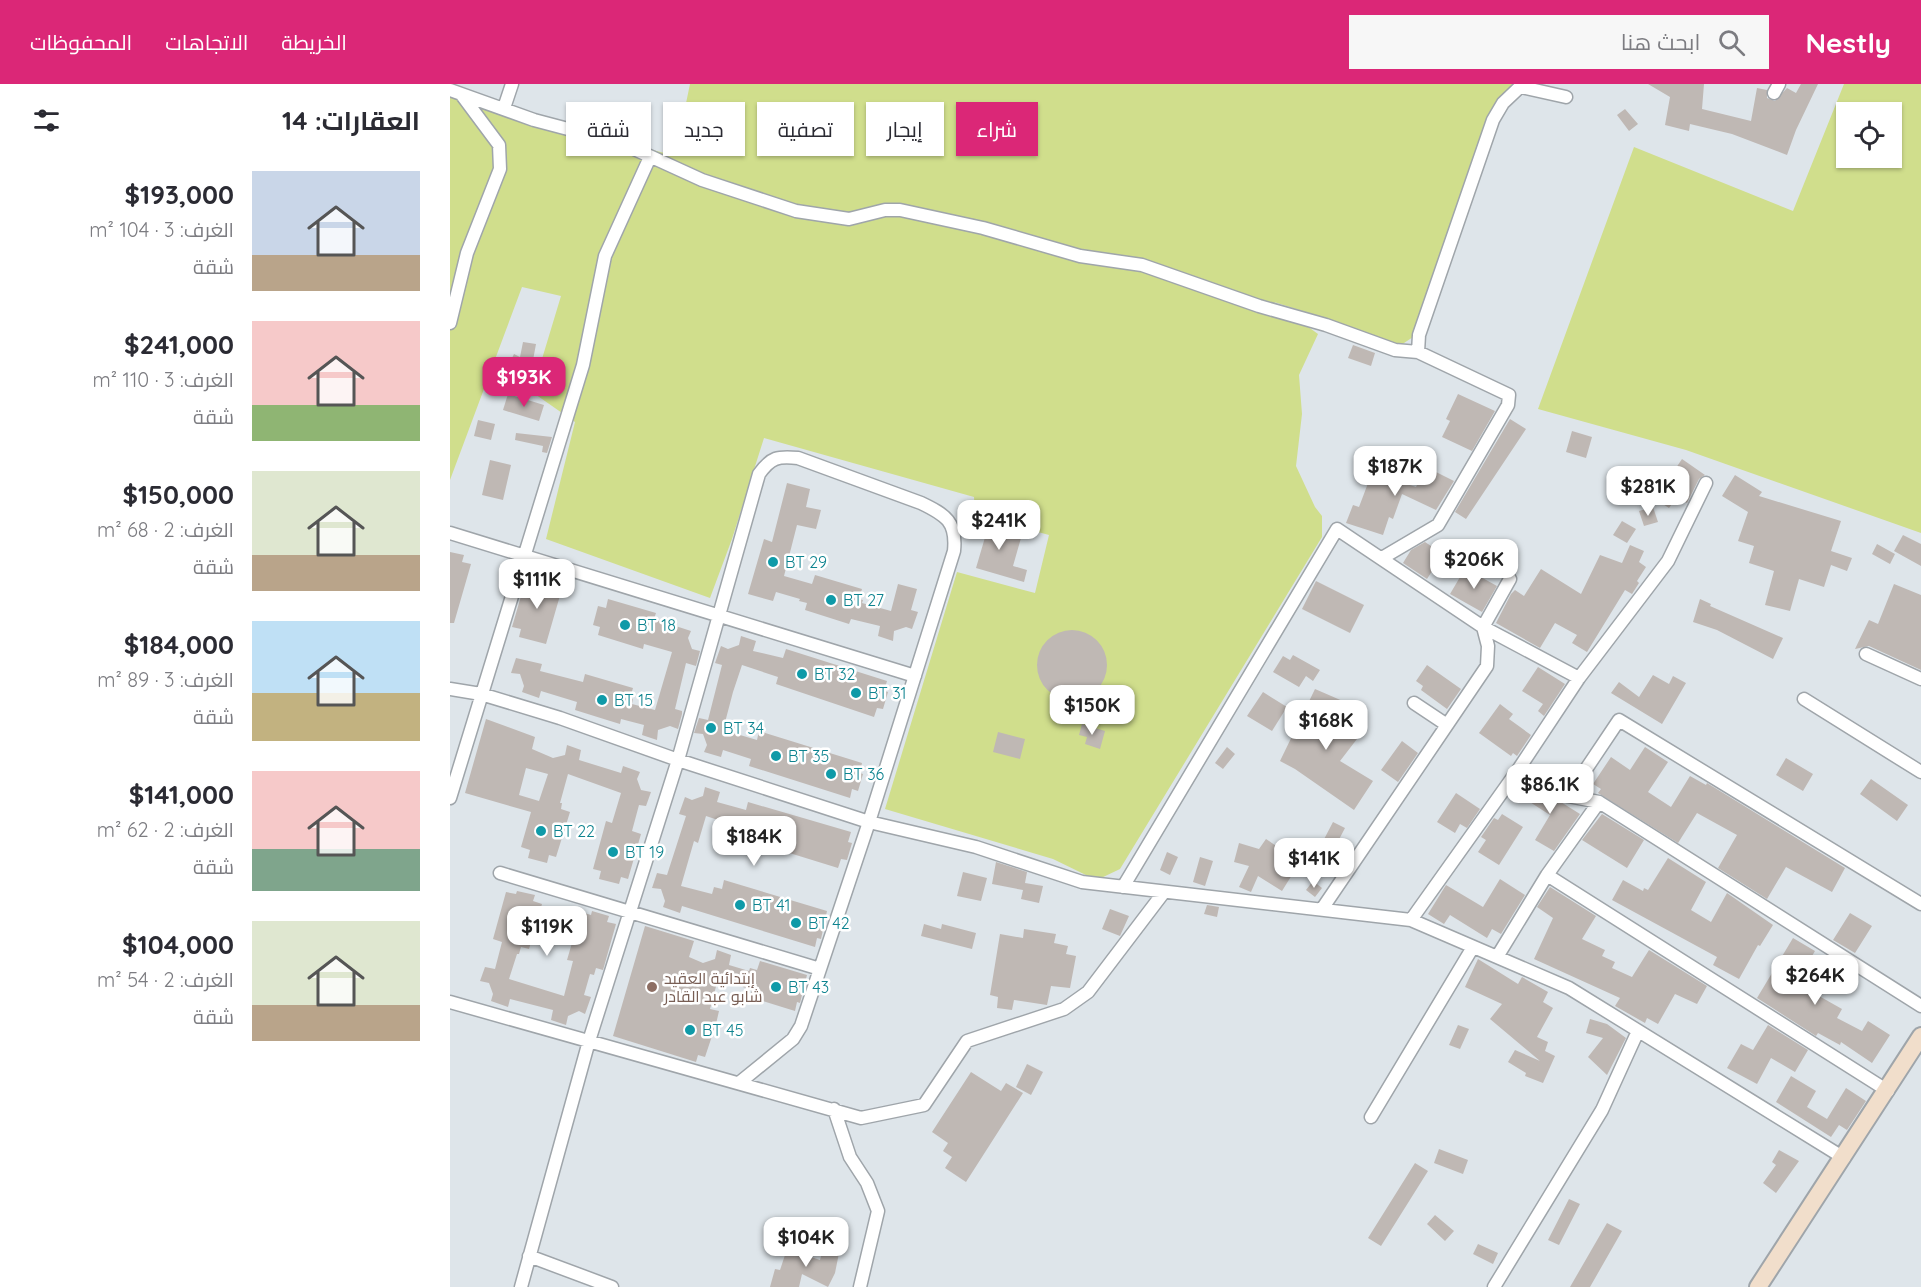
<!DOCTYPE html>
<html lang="ar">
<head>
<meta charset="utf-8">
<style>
	:root { --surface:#fff; --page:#f7f7f7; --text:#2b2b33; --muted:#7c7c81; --accent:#db2777 }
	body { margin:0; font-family:Quicksand,Cairo,sans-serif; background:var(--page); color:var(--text); direction:rtl; height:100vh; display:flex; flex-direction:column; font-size:22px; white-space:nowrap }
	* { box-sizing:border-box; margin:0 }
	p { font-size:20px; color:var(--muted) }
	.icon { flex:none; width:33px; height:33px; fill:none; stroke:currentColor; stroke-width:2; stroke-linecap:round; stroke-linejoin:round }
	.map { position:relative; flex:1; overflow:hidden; direction:ltr }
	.side { display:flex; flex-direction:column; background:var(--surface); width:450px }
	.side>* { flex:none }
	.top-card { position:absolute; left:18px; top:18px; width:570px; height:54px; direction:rtl; display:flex; gap:12px }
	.tools { position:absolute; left:1386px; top:18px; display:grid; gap:12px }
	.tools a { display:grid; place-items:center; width:66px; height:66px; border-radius:0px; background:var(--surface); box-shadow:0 2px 4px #0004; font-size:30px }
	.price { position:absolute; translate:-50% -51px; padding:0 14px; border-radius:12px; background:#fff; color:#222; font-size:20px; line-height:39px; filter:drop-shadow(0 2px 3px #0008) }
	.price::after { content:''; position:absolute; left:50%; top:36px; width:18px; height:14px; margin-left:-9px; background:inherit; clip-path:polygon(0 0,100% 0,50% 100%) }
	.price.active { background:var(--accent); color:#fff }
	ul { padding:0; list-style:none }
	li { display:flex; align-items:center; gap:18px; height:150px; padding:0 30px }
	li span { display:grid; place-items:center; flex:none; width:168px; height:120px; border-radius:0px; color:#555 }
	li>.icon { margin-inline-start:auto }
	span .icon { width:72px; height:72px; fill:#fffc; stroke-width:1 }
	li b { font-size:26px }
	h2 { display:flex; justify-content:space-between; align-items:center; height:72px; padding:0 30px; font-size:26px }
	.chip { padding:0 21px; border-radius:0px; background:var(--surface); box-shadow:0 2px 4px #0004; font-size:21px; line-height:54px }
	.chip.active { background:var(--accent); color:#fff }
	header { display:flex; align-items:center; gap:36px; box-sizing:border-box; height:84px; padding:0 30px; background:var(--accent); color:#fff }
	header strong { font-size:28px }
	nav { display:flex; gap:33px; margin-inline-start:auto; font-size:21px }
	.search { width:420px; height:54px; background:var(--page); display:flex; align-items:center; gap:15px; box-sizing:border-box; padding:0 21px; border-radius:0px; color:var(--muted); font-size:22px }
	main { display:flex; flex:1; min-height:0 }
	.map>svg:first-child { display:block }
	.green { fill:#d0de8c; fill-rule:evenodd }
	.building { fill:#bfb8b4; fill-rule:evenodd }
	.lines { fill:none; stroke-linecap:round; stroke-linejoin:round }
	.street-casing { stroke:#9fa5aa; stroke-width:15 }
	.secondary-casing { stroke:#9fa5aa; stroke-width:20 }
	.street { stroke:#fff; stroke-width:12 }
	.secondary { stroke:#f1decb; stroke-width:16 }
	.culture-dot { fill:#0f9aa8; stroke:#fff; stroke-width:2 }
	.education-dot { fill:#8d6e63; stroke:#fff; stroke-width:2 }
	.labels { text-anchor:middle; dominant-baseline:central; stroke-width:5; stroke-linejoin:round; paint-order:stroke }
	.culture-label { font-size:16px; fill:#0d838f; stroke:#fff; text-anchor:start }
	.education-label { font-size:16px; fill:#785e54; stroke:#fff; text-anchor:start }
</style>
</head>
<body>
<header>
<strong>Nestly</strong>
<div class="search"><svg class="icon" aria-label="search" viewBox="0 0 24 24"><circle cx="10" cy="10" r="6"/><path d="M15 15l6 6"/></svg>ابحث هنا</div>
<nav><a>الخريطة</a><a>الاتجاهات</a><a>المحفوظات</a></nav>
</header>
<main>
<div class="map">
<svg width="1471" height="1203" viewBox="0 0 1471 1203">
	<rect width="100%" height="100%" fill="#dee5ea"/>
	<path class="green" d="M240,0H1066L1060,6L963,253L948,263L871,233L824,218L868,250L849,291L852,330L846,382L865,423L872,432V453L670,785L649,795L640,793L603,775L435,725L507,488L585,509L599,451L525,431L524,413L314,354L282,455L260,514L96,455L125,338L82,308L111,212L72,203L0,396V10L225,72Z
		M1394,0H1471V449L1236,366L1088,325L1184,63L1343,127ZM1442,28V74H1396V28Z"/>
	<path class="building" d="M1198,0H1254L1252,25L1301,37L1307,4L1317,6V14L1325,17L1337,4L1346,9L1351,0H1368L1346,46L1337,71L1282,50L1240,40L1239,47L1215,41L1220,13Z
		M1175,25L1188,40L1179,47L1167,31Z
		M73,258L86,260L81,287L76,285L73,292L57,284L64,270L70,273Z
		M903,261L925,269L921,282L898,274Z
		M58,310L94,321L89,337L53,326Z
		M1008,310L1045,327L1022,367L992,353L1000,337L996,335Z
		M1060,335L1076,345L1016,435L1005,428Z
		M28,336L45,340L41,356L24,352Z
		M1122,347L1142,353L1136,374L1116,368Z
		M66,349L102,353L97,369L92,368L93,362L65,356Z
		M1232,375L1255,391L1249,395L1237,419L1227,413L1219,424L1205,415Z
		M40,376L61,381L53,416L32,411Z
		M926,378L946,385L942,395L966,403L976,383L1004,397L986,426L952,410L943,435L939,433L933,451L896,439L903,421L909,423Z
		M1285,391L1312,408L1309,412L1391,437L1381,467L1402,474L1397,487L1381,481L1374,503L1349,495L1340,527L1315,521L1324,487L1299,479L1304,462L1288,457L1298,428L1272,412Z
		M337,399L360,405L356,423L371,426L366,445L347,441L334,492L362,500L365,491L412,505L409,515L413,516L412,519L441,527L448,500L467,505L461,526L468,528L462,545L456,543L444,547L443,557L428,552L430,542L401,535L399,540L355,526L357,519L349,517L350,515L326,508L323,517L298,510L314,455L322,458Z
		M1203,423L1208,438L1194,442L1189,427Z
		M524,435L566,447L564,452L571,454L563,482L577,486L574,498L526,484L536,450L521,446Z
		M1172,437L1186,445L1177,459L1163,451Z
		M1453,451L1471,460V482L1444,467Z
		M975,458L993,470L977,495L953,479L961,466Z
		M1427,460L1445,470L1440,480L1422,470Z
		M1180,461L1194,467L1189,478L1196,483L1187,497L1189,499L1182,510L1175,506L1137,568L1122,559L1127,551L1105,539L1090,564L1046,539L1061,510L1065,506L1074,512L1091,485L1131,510L1150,471L1172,479Z
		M0,468L14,471L12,478L21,480L4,539H0Z
		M1018,486L1047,502L1032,528L1000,510L1013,488L1016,489Z
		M86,494L104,499L102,505L111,508L96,560L69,553L71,545L62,543L76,495L85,498Z
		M866,497L914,521L900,549L852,525Z
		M1444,500L1471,511V586L1419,562L1405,565L1419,536L1428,540Z
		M158,515L206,529L204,535L241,547L238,554L242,565L250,567L246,582L236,579L225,625L232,627V630L228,645L220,642L208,646L207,656L192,651L194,641L171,635L170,640L157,636L125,626L127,618L91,607L89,614L72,608L74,602L70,590L61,589L66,574L92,580L90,587L133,598L135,590L183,604L180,614L183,615L182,620L205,626L222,568L194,560L193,565L148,551L150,543L143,541L148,522L156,524Z
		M1250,515L1261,520L1260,522L1333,554L1323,575L1267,546L1243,538Z
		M587 581a35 35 0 1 1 70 0a35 35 0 1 1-70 0Z
		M291,552L306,557L303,567L333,574L336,565L437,597L434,607L438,608L433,625L427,624L424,633L326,600L328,593L292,581L283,608L273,646L307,656L309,647L412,679L410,689L413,690L408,707L402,705L400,714L299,682L301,675L273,666L271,673L254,668L257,661L253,650L244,649L249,634L258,636L272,581L265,579L271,562L278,565L289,561Z
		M843,571L870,586L863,597L856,592L849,603L823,588L833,572L840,576Z
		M977,581L1011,605L997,625L971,606L973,602L966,597Z
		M1088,583L1115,600L1094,632L1088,627L1093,620L1072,607Z
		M1203,591L1219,600L1223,592L1236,599L1212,640L1161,609L1169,598L1189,613Z
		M865,605L895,618L887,639L907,655L890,677L923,697L904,726L845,685L830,677Z
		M813,608L837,623L822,647L797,632Z
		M1050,620L1063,630L1059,635L1081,651L1067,672L1063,669L1061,672L1029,649Z
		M36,635L85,653L82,665L103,674L115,671L117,661L131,666L129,676L171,689L173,682L190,688L187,695L191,706L201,708L196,722L189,721L182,747L191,750L178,795L171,793L169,800L149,795L151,787L143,785L156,737L162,739L171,709L118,690L110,719H112L111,725L120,728L106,773L99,771L97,779L78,774L80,766L71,763L81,728L15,709ZM76,684L98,690L89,717L69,711Z
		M632,640L655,647L650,665L635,660L637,653L629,651Z
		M548,648L575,655L570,675L543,668Z
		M952,657L968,669L948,698L931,686Z
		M777,663L785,670L773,685L765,679Z
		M1195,663L1218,678L1198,708L1221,723L1240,692L1256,701L1257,699L1395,784L1382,808L1336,783L1317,815L1268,784L1287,751L1247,729L1228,759L1148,709L1151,705L1143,700L1161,673L1180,686Z
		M1336,674L1363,690L1353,707L1326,691Z
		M1074,695L1130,730L1104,767L1085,756L1100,731L1066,709Z
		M1421,695L1458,721L1447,737L1410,710Z
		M255,703L270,708L267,718L296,726L298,718L401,748L398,758L402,759L397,776L391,775L388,784L288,753L290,746L283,744V741L256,732L248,759L244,757L231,802L262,810L264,803L272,805L274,796L377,827L371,855L367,854L365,863L232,822L230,829L213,823L215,817L211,805L202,804L207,789L217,791L236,732L229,730L235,713L242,716L253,712Z
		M1006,709L1030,725L1017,744L1010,740L1005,749L987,738Z
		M1052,730L1073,743L1049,781L1028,768L1036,756L1031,753L1044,734L1048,736Z
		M1152,730L1194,756L1177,784L1132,756Z
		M883,738L895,744L883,767L871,761Z
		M816,755L850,778L832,807L808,792L801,808L789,803L799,782L784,778L789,759L809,765Z
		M717,768L728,773L720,791L710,786Z
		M750,773L763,777L755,802L743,798Z
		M1218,774L1256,798L1241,826L1261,838L1277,809L1323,841L1310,862L1308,861L1289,895L1263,881L1267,873L1162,816L1173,796L1193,807L1194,804L1198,806Z
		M546,778L577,788L575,799L593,802L589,819L571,815L573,806L542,800Z
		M513,788L537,794L531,817L507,812Z
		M1050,795L1075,811L1051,850L1042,845L1037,854L1000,831L994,840L978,830L996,801L1033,823Z
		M863,797L872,804L865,813L856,806Z
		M1100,803L1146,832L1132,855L1155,866L1152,872L1165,878L1162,884L1182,893L1199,866L1257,902L1247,920L1225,910L1208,940L1197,934L1195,939L1165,922L1170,914L1084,875L1103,834L1087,823Z
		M67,807L85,811L83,817L92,820L79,865L71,863L69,870H67L59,895L114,912L123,877L117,876L131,828L141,831L142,827L159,832L157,838L166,840L153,886L146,884L144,891L140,890L134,911L141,913L135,930L129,927L118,932L116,941L101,936L103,926L60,915L58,923L41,917L43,910L39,899L30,897L35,883L45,885L52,858L43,855L56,808L66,810Z
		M757,821L769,823L767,833L754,830Z
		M660,825L679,832L670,852L652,845Z
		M1400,829L1422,842L1405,869L1383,856Z
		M474,840L491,845L492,840L526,849L522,865L471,852Z
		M195,842L244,857L239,873L253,879L265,875L267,866L281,871L279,881L299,887L300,884L307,886L310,877L357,891L350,919L347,918L345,927L332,923L300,913L302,906L268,895L260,925L269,927L266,940L255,973L248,971L246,978L163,952Z
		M574,845L606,850L604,859L618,862L616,870L626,872L620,904L601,902L597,921L564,916L562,926L547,924L548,913L540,911L550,850L573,854Z
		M1343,854L1365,867L1346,899L1392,925L1387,934L1412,947L1418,937L1440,951L1422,979L1391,958L1390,961L1368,949L1366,952L1307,914Z
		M1028,875L1068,900L1072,893L1098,908L1093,918L1103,924L1087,953L1098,958L1095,967L1105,972L1093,999L1075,992L1076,989L1058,978L1065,966L1090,977L1040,935L1052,920L1015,903Z
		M1140,935L1157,940L1176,954L1157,991L1138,973L1153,954L1136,949Z
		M1008,941L1019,945L1010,965L999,961Z
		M1318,941L1358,966L1345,988L1321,974L1307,1000L1277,984L1291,960L1303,966Z
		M577,980L593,988L581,1011L566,1003Z
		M521,988L551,1007L556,999L573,1009L516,1098L495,1084L502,1073L493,1067L498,1059L482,1048Z
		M1341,992L1366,1007L1357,1023L1377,1035L1396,1004L1416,1017L1397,1046L1389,1041L1381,1053L1326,1018Z
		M989,1065L1018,1076L1013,1090L984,1079Z
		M1329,1066L1349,1077L1326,1109L1313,1099L1326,1081L1322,1078Z
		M965,1079L978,1087L931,1162L918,1154Z
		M1119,1115L1130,1120L1109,1161L1098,1156Z
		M985,1131L1004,1147L995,1157L977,1140Z
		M1157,1139L1172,1147L1140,1203H1120Z
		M1028,1160L1048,1169L1043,1180L1023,1170Z
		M374,1161L390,1164L385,1189L378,1203L352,1190L349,1203H320L325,1185L330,1186L337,1165L370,1176Z"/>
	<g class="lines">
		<defs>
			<path id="street" d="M1071,3L1116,13
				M0,6L84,36L171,59L252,96L346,127L399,135L435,126H450L533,144L630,172L692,181L809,222L876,241L945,266L968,268L969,251L1043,36L1053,19L1073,0
				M1324,9L1329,0
				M54,24L62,0
				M0,239L17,169L50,85L49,61L11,10
				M0,449L465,592
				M932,474L988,441L1058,321L1059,311L968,268
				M1416,570L1471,595
				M0,605L31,610L110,634L228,676L419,738L526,763L632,798L961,836L1119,904L1394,1074
				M1354,615L1471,688
				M997,641L1037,582L1038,562L1033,543L1060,495
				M1070,683L1129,594
				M1118,712L1169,636L1471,820
				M0,714L133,281L155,172L200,73
				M1149,718L1097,791L1438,1007
				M50,789L370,885
				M673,803L887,445L1033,543L1129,594L1218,477L1256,399
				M872,825L997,641L964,619
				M961,836L1070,683L1118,712L1149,718L1471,922
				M1047,873L1097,791
				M0,918L411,1034L474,1021L517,957L614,925L638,908L714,808
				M384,1025L400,1073L417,1099L428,1127L410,1203
				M921,1033L1023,863
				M79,1172L162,1203
				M71,1203L139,957L228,676L309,390C321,373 328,372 348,374L471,419C496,431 507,438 504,467L419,738L351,942L343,955L289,999
				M1044,1203L1152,1026L1188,947"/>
			<path id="secondary" d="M1308,1203L1471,952"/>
		</defs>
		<use href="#street" class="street-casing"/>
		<use href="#secondary" class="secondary-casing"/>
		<use href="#street" class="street"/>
		<use href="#secondary" class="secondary"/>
	</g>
	<g class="culture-dot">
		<circle cx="323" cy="478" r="6"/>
		<circle cx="381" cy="516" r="6"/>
		<circle cx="175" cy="541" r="6"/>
		<circle cx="352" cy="590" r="6"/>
		<circle cx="406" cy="609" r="6"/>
		<circle cx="152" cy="616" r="6"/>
		<circle cx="261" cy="644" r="6"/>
		<circle cx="326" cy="672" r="6"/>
		<circle cx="381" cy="690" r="6"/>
		<circle cx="91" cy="747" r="6"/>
		<circle cx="163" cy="768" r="6"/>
		<circle cx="290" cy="821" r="6"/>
		<circle cx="346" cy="839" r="6"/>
		<circle cx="326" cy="903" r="6"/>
		<circle cx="240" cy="946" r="6"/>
	</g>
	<circle class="education-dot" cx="202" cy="903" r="6"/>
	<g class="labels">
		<g class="culture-label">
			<text x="335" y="478">BT 29</text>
			<text x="393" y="516">BT 27</text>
			<text x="187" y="541">BT 18</text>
			<text x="364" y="590">BT 32</text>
			<text x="418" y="609">BT 31</text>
			<text x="164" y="616">BT 15</text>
			<text x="273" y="644">BT 34</text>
			<text x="338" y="672">BT 35</text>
			<text x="393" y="690">BT 36</text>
			<text x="103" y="747">BT 22</text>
			<text x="175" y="768">BT 19</text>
			<text x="302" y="821">BT 41</text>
			<text x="358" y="839">BT 42</text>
			<text x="338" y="903">BT 43</text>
			<text x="252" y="946">BT 45</text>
		</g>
		<g class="education-label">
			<text x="214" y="894">إبتدائية العقيد<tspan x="214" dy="18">شابو عبد القادر</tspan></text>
		</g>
	</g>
</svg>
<div class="tools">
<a><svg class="icon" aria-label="locate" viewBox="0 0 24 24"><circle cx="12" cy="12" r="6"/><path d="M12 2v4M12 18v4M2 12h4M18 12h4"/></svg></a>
</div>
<b class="price active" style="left:74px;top:324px">$193K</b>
<b class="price" style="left:945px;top:413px">$187K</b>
<b class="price" style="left:1198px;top:433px">$281K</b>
<b class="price" style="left:549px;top:467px">$241K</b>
<b class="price" style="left:1024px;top:506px">$206K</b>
<b class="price" style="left:87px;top:526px">$111K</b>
<b class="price" style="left:642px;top:652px">$150K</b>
<b class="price" style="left:876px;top:667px">$168K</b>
<b class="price" style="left:1100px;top:731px">$86.1K</b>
<b class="price" style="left:304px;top:783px">$184K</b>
<b class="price" style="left:864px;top:805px">$141K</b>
<b class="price" style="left:97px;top:873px">$119K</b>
<b class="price" style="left:1365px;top:922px">$264K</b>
<b class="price" style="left:356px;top:1184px">$104K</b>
<div class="top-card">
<a class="chip active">شراء</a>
<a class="chip">إيجار</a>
<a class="chip">تصفية</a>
<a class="chip">جديد</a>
<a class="chip">شقة</a>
</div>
</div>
<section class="side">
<h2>العقارات: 14<svg class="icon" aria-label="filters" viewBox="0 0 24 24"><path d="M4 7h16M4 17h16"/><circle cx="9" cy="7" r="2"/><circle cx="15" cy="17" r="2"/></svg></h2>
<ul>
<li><span style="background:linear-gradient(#c9d6e8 70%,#b9a48a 0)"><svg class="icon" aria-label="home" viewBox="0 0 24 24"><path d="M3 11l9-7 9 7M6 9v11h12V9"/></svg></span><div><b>$193,000</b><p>الغرف: 3 · 104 m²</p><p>شقة</p></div></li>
<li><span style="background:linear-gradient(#f6c9c9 70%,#8fb573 0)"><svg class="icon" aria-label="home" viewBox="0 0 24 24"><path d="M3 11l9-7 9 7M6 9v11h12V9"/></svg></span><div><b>$241,000</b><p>الغرف: 3 · 110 m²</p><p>شقة</p></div></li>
<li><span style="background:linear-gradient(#dfe7d0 70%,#b9a48a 0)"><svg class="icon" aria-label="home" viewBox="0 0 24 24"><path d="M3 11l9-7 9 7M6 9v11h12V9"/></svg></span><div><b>$150,000</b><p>الغرف: 2 · 68 m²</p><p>شقة</p></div></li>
<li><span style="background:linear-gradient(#bfe0f5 60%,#c2b280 0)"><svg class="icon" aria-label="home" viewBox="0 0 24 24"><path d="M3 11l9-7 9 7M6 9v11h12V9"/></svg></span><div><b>$184,000</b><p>الغرف: 3 · 89 m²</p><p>شقة</p></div></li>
<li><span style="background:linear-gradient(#f6c9c9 65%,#7fa58c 0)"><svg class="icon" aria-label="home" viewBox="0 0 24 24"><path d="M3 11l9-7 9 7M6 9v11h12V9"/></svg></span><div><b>$141,000</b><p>الغرف: 2 · 62 m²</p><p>شقة</p></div></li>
<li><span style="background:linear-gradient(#dfe7d0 70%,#b9a48a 0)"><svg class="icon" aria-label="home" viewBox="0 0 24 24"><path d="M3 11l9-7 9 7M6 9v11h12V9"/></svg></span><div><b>$104,000</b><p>الغرف: 2 · 54 m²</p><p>شقة</p></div></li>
</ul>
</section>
</main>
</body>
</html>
